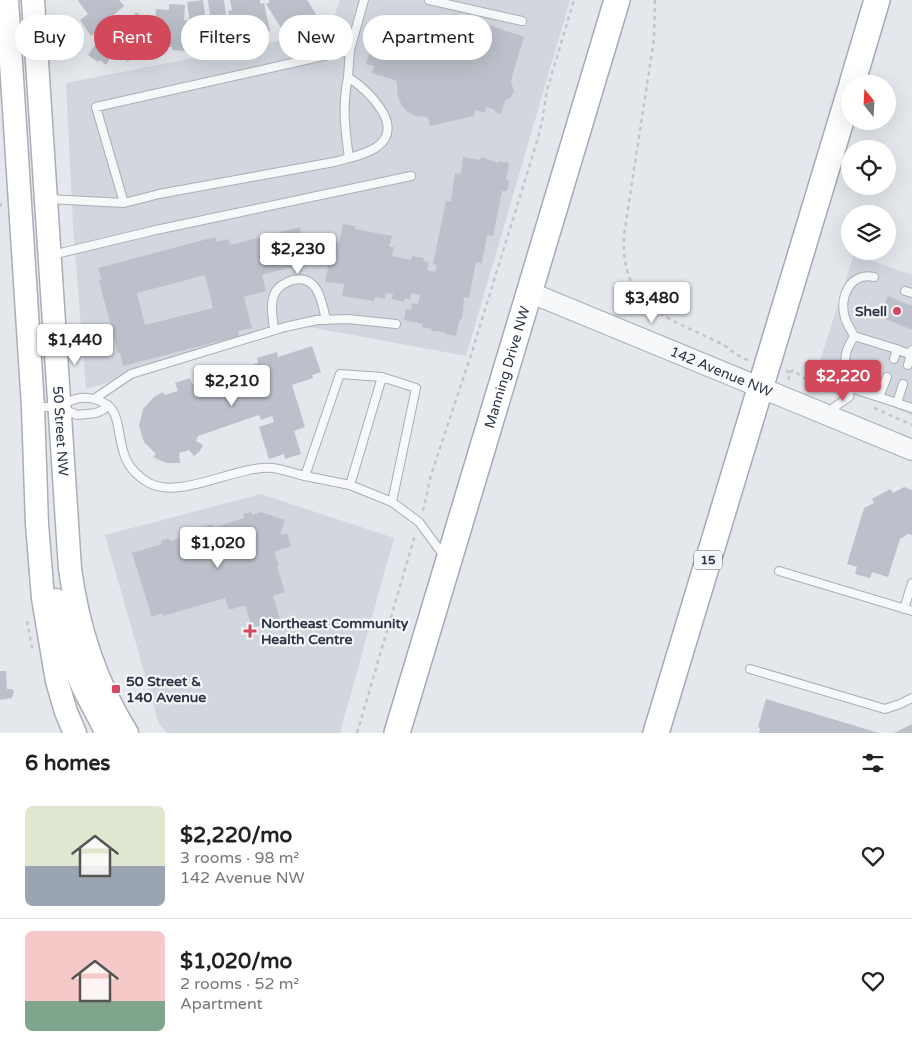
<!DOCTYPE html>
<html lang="en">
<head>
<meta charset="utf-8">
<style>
	:root { --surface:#fff; --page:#f6f6f6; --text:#222; --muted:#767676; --line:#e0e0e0; --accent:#d1495b }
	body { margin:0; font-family:"Varela Round",sans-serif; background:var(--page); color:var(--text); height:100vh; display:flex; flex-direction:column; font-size:19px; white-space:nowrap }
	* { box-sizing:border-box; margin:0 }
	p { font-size:16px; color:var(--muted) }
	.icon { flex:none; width:28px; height:28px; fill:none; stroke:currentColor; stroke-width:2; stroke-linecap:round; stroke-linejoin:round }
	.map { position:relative; height:733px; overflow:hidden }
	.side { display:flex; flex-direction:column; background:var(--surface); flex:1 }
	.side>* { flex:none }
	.hud { position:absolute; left:15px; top:15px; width:500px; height:45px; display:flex; gap:10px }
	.needle { width:32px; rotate:342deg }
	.controls { position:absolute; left:841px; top:75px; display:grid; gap:10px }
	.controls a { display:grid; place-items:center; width:55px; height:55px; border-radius:50%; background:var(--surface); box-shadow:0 5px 20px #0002; font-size:25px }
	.price { position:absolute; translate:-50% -42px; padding:0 11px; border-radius:5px; background:#fff; color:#222; font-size:16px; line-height:32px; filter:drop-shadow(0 1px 2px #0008) }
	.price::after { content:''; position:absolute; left:50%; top:30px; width:15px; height:11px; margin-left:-8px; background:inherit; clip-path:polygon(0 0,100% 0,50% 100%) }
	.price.on { background:var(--accent); color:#fff }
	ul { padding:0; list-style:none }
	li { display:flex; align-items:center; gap:15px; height:125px; padding:0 25px }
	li+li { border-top:1px solid var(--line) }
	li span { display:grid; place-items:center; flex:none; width:140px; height:100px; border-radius:8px; color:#555 }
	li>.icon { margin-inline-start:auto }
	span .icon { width:60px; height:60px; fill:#fffc; stroke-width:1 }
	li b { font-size:21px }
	h2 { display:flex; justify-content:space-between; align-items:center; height:60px; padding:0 25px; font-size:21px }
	.chip { padding:0 18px; border-radius:22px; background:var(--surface); box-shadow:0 5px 20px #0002; font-size:18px; line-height:45px }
	.chip.on { background:var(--accent); color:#fff }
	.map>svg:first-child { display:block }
	.built { fill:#d2d6de }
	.building { fill:#bbc0ca; fill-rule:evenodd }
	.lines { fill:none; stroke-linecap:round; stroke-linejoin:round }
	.service-casing { stroke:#a9aeb7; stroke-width:10 }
	.tertiary-casing { stroke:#a9aeb7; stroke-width:22 }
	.secondary-casing { stroke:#a9aeb7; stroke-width:25 }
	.primary-casing { stroke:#a3abb8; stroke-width:28 }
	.path { stroke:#c2c5cb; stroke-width:2.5; stroke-dasharray:4 4; stroke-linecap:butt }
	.service { stroke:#f7f8fa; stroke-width:8 }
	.tertiary { stroke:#f7f8fa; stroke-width:20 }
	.secondary { stroke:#fff; stroke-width:22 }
	.primary { stroke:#fff; stroke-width:25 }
	.poi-dot { fill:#d1495b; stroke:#f4f6f9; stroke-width:2 }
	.labels { text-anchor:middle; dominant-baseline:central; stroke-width:4.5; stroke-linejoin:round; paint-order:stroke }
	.shield { fill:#f4f6f9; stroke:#676e7b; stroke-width:1 }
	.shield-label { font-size:12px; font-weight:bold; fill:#2b3445 }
	.poi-label { font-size:14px; font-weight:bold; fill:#2b3445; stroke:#f4f6f9; text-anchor:start }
	.street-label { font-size:14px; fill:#2b3445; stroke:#f4f6f9 }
</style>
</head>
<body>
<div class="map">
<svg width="912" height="733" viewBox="0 0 912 733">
	<rect width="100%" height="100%" fill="#e4e7ec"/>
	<path class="built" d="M340,0H570L466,356L304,326L86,389L73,225L66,83L329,31Z
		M854,254L912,275V416L818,367Z
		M261,494L394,538L340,733H167L159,724L105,535Z"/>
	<path class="building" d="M79,0H119L124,6L110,18L112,20L91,36L80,20L88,14L78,1Z
		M203,0L205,15H210L208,0H224L230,42L204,44L205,50L194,51L187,2Z
		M230,0H260V4L264,3L270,31L234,39L228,11L232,10Z
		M269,0H307L320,21L310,27L306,21L299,25L296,20L292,22L293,24L283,31L266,4L270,2Z
		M169,4L185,5L184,20H187L185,51L172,50V47H168L167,52H159V55L147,54L150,22L155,23L156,9L169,10Z
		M136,12L150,22L142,34L145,36L128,62L118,55L119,53L115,50L106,65L100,60L98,62L88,55L105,30L108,32L116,19L127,26Z
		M453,13L524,37L513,73L511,82L514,91L511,97L505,101L501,114L495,112V110L486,107L485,113L476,110L474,116L430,126L428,117L415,116L408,112L402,106L397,94V81L372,73L374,66L366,64L379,20L399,26L401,22L446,36Z
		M463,157L480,160L481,157L498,163L499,161L509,163L506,180L509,181L507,191H502L493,236L487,235L482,263L476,262L469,298L464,297L462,319H460L456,336L445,334V332L431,331L432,329L422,327V324L404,320L406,309L411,310L412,303L418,304L420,295L411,293L410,300L405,298L404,302L392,299L393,294L386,293L385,299L375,297L374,301L342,296L344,284L325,282L330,259L319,257L306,260L307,263L262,275L266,291L244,297L252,328L238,331L239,336L123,366L120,353H118L99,281L102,280L98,268L215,237L217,242L228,239L230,245L300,227L304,253L319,249L329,251L330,246L334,247L335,242L339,243L343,224L355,226V229L392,236L389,247H394L392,256L411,260L412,256L424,258L423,261L429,262L427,270L435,272L437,265L433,264L446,201L451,202L455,173L461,174ZM205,275L213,308L145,325L137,293Z
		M888,296L912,306V330L879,316Z
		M312,346L321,372L312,375L313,378L292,385L305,427L294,431L301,454L285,459L284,454L269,459L259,427L274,422L272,416L261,420L259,415L198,436L196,441L203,445L200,451L194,456L189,450L179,453L180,463H166L153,457L156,454L144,442L139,426L143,409L154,397L163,392L165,395L178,391L175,383L190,378L192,384L258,363L257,358L277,352L278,357Z
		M904,487L912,490V535L908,534L900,539L888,577L872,572L870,578L855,574L857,567L847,564L864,508L874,503L872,499L890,489L893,493Z
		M251,512L252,515L261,512L285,520L280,535L287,533L291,546L274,552L279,565L277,566L285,592L273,596L280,619L252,628L245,605L229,610L225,598L163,616L162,613L152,617L132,553L162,544L161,541L169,538L170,541L205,530L204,527L212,524L213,528L244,518L243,514Z
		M0,671H6L7,689H12L14,692L12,698L0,700Z
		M766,699L879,733H759L760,728L758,727Z
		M912,724V733H894Z"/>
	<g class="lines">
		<defs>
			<path id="service" d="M429,0L522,21
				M348,77C342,106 345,129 349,158
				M48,199L124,203L159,194L334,162C348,158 366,155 378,146C406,125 366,89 348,77L350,50L364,0
				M124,203L96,107L350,50
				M52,255L156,230L411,176
				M905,291L912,293
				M274,330C273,318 269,302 276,291C280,285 287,282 293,280C318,274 322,302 326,320
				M854,336C851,330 847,324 845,318C839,297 850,272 874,277
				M894,359L897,349
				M908,365L912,350
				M851,388L912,408
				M862,392L872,371
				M879,397L887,377
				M94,399L131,374L285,327L317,320L348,319L396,324
				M897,403L903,384
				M62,405C66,403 71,400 76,399C91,395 112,402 116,418C120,431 120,446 126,459C130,469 140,478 149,483C181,500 237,465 272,468C283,469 295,474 305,476
				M34,407H59L77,415L96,413L103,410L108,405
				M826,413L849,397C853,382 842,369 846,354C847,348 851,342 854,336L893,348L912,355
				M350,485L305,476L340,374L382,377
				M392,502L416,388L382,377L350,485L392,502L419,522L444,556
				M779,571L912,611
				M904,609L912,583
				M750,669L885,709L900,704L912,698"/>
			<g id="tertiary">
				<path id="s1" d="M529,292L912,450"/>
			</g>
			<g id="secondary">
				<path d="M7,0L33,407L37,524L43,598L57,681L66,712L75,733"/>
				<path id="s2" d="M33,0L70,569C78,628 95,682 127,733"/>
				<path d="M56,600L74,666L84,689L107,733"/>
			</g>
			<g id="primary">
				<path d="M852,84L877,0"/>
				<path id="s3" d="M397,733L617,0"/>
				<path d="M656,733L850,91"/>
			</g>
		</defs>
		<use href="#service" class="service-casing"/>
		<use href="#tertiary" class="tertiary-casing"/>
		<use href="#secondary" class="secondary-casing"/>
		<use href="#primary" class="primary-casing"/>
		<path class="path" d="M655,0L654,39L624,235C620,306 666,317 718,342C729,347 737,357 748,360
			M0,203L1,211
			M786,371L790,372L788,382
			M790,372L794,370L802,377L837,392
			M874,408L912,425
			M423,511L431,475L471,355L538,138L542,122L547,90L574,0
			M27,621L32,648
			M357,733L415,535"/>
		<use href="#service" class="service"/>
		<use href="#tertiary" class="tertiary"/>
		<use href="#secondary" class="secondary"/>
		<use href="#primary" class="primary"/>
	</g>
	<g class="poi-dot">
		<circle cx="897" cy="311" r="5"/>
		<path d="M247.5 623.5h5v5h5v5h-5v5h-5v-5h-5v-5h5z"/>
		<rect x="111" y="684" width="10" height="10" rx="2.5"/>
	</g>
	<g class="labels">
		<rect class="shield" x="694" y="550.5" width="28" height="19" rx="4"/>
		<g class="shield-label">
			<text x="708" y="560">15</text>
		</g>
		<g class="poi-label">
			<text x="887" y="311" text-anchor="end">Shell</text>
			<text x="261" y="623">Northeast Community<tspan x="261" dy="16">Health Centre</tspan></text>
			<text x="126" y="681">50 Street &amp;<tspan x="126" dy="16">140 Avenue</tspan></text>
		</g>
		<g class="street-label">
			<text stroke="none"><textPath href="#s3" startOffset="382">Manning Drive NW</textPath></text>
			<text stroke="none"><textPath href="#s1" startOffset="208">142 Avenue NW</textPath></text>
			<text stroke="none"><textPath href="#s2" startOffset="432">50 Street NW</textPath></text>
		</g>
	</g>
</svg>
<div class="controls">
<a><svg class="needle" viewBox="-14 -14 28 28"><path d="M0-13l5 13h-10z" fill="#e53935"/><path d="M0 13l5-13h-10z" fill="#767676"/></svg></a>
<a><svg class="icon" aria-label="locate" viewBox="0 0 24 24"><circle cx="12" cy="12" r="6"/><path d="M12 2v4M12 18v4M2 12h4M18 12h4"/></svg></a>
<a><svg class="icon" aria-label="layers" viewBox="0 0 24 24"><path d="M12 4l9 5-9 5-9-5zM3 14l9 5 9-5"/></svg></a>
</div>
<b class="price" style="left:298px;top:275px">$2,230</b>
<b class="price" style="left:652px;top:324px">$3,480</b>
<b class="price" style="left:75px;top:366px">$1,440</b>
<b class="price on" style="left:843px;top:402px">$2,220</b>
<b class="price" style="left:232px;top:407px">$2,210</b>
<b class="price" style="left:218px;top:569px">$1,020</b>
<div class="hud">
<a class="chip">Buy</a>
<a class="chip on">Rent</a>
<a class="chip">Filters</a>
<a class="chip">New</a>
<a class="chip">Apartment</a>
</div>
</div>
<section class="side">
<h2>6 homes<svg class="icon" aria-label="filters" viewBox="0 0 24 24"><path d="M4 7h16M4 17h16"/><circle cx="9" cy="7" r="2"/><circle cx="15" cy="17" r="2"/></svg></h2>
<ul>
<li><span style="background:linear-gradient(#dfe7d0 60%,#9aa5b1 0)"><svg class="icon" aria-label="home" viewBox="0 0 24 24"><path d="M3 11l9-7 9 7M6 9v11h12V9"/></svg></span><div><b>$2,220/mo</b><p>3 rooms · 98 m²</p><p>142 Avenue NW</p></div><svg class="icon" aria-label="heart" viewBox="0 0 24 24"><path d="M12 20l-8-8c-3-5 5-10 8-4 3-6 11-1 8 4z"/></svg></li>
<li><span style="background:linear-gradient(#f6c9c9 70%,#7fa58c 0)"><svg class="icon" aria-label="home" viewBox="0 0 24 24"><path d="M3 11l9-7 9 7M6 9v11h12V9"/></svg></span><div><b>$1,020/mo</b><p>2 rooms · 52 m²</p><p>Apartment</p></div><svg class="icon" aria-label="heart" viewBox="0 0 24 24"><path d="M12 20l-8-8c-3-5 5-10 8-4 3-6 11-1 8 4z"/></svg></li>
</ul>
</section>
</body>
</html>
